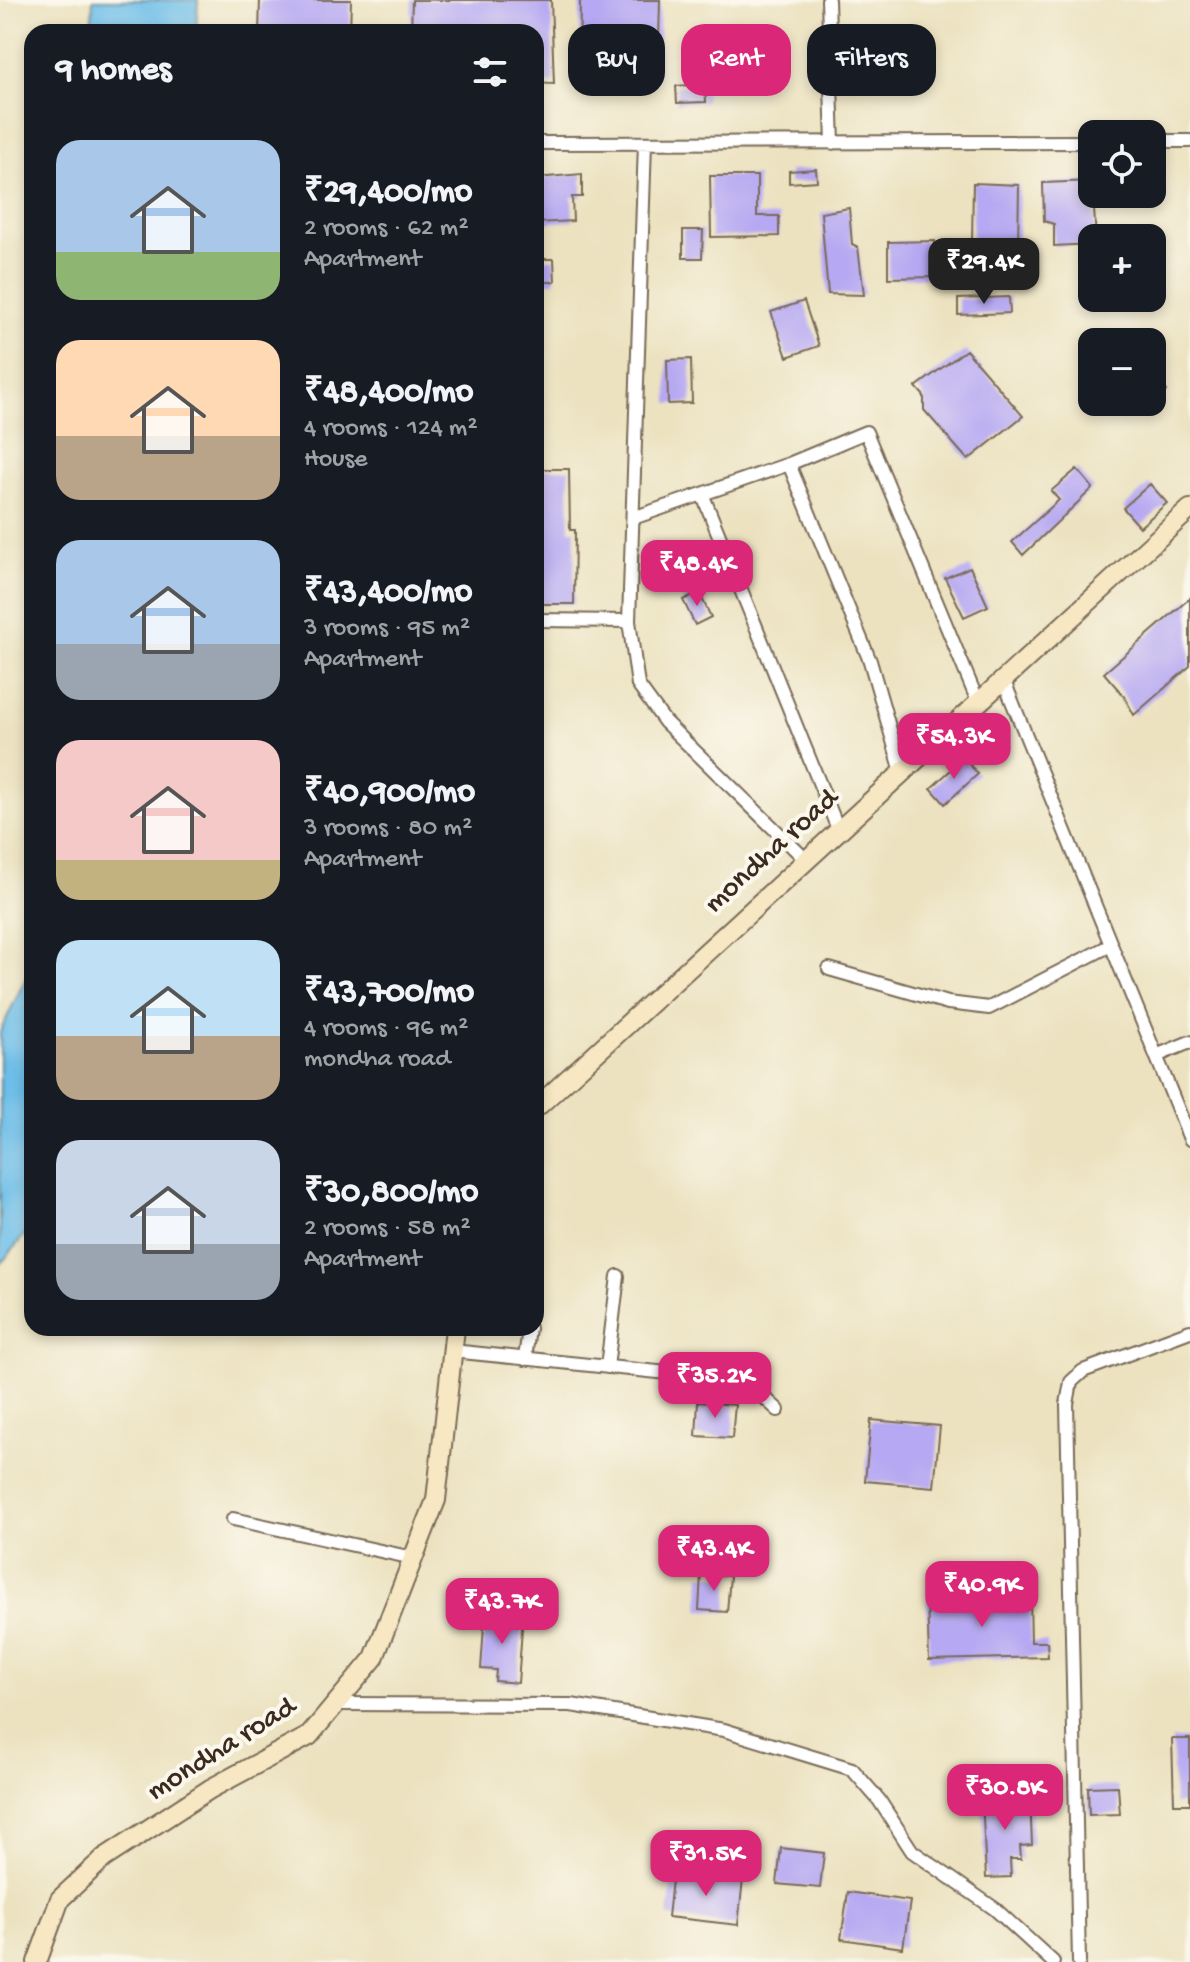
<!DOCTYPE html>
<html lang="en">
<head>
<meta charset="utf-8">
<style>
	:root { --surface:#171b24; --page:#242831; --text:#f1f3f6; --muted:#9ea1a6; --accent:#db2777 }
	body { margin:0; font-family:"Gochi Hand",sans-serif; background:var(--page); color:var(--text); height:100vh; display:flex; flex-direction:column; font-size:30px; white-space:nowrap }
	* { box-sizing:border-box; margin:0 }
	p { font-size:26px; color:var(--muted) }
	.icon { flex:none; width:44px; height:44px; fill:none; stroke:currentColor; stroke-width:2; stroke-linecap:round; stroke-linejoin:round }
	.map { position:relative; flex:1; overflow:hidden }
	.panel { position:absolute; left:24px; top:24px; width:520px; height:1312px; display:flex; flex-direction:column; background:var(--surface); border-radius:24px; box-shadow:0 4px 12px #0003 }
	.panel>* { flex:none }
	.top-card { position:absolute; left:568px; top:24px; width:502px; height:72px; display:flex; gap:16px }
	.buttons { position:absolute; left:1078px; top:120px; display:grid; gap:16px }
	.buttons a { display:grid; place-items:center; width:88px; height:88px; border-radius:16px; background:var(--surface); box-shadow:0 4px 12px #0003; font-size:40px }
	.price { position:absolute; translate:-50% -68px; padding:0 18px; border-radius:16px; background:var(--accent); color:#fff; font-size:26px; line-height:52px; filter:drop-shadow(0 2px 4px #0008) }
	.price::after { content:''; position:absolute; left:50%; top:48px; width:24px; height:18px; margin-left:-12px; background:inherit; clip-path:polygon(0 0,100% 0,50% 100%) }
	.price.active { background:#222; color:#fff }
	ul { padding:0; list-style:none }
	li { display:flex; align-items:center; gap:24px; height:200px; padding:0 32px }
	li span { display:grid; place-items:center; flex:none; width:224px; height:160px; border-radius:24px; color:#555 }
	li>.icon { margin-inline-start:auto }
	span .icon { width:96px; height:96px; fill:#fffc; stroke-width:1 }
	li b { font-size:34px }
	h2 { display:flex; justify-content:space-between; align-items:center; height:96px; padding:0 32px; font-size:34px }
	.tag { padding:0 28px; border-radius:24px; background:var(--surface); box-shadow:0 4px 12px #0003; font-size:28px; line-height:72px }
	.tag.active { background:var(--accent); color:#fff }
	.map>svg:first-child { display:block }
	.water { fill:#6dbee8; stroke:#547483; stroke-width:2 }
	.building { fill:#b6a8f2 }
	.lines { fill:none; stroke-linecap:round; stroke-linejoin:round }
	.street-casing { stroke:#796a57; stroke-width:16 }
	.secondary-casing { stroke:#796a57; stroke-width:22 }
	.street { stroke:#fff; stroke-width:12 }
	.secondary { stroke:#f7e8c3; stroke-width:18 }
	.labels { text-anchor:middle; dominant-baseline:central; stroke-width:8; stroke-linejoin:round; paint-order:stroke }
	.street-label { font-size:30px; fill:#3b2a1e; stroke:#fbf7ec }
</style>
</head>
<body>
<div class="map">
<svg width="1190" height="1962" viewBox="0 0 1190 1962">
	<rect width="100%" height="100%" fill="#fbf7ec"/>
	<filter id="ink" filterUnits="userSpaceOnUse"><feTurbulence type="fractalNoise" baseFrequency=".0125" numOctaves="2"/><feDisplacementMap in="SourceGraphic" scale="16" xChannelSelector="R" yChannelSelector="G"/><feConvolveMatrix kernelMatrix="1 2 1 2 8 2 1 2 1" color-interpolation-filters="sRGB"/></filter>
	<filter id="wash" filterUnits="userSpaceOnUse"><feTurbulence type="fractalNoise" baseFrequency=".006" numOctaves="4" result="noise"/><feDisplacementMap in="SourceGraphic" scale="32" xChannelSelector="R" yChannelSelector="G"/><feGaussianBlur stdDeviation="1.8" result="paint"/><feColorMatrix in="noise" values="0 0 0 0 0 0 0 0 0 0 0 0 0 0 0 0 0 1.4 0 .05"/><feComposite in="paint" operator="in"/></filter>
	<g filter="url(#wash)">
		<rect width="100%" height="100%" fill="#ece2c0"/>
		<path class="water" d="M93,0H198L196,32H91Z
			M32,965V1226L0,1265V1032Z"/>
		<g id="blocks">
			<path class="building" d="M260,0H351L350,32H259Z
				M412,0H551L554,84L536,83V32H411Z
				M580,0H660L658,79L579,77Z
				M705,84L706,102L677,103L676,86Z
				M816,169L817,181L789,183V171Z
				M582,174V197H572L573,221L536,223V178Z
				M710,176H757V216H779V236L711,237Z
				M1092,181L1096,238H1092V244L1054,246V224L1044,221L1043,183Z
				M973,183L1019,185L1018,245L972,244Z
				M849,208L852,244L858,247L864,295L828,294L821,213Z
				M683,230H703L702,258H683Z
				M935,241L936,277L888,278V242Z
				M536,259H554L555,282H536Z
				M1009,297L1010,313L958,315V299Z
				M804,301L819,346L787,357L771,312Z
				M966,350L1023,416L968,460L924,410V396L916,387Z
				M691,359L692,403L668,404L667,360Z
				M1152,373L1167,391L1152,403Z
				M536,469H569L570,530H575L574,604H536Z
				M1077,469L1093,488L1023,555L1012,542L1059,500L1051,491Z
				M1150,484L1167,503L1140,527L1123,508Z
				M970,567L988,606L964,617L945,578Z
				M699,592L711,617L695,625L683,600Z
				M1190,598V666L1134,715L1124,696L1104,673Z
				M964,758L978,774L945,804L931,788Z
				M698,1402L735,1405L732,1438L696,1436Z
				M871,1420L940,1426L934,1487L865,1481Z
				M701,1574L730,1576L727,1612L699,1610Z
				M1030,1596L1031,1642H1047L1048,1657L929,1660L927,1599Z
				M485,1612L523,1615L518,1683L495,1681L496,1670L481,1669Z
				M1172,1739H1190V1804H1174Z
				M1118,1786L1120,1814L1089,1815L1088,1787Z
				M1030,1796L1032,1845L1020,1846L1021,1859H1010L1011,1877L986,1878L982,1797Z
				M781,1848L824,1853L820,1888L777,1884Z
				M673,1871L743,1879L738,1925L668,1917Z
				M848,1892L910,1901L903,1948L841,1939Z"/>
		</g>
	</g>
	<g filter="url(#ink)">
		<use href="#blocks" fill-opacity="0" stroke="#796a57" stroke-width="2"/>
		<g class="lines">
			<defs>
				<path id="street" d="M828,0L833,143
					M1152,141H1190
					M536,143L1092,142
					M789,464L870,661L902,772
					M703,496L838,829
					M633,518L789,464L866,432L978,702
					M536,620L629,621L638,685L665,722L805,859
					M629,621L645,143
					M1003,679L1190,1139
					M829,969L948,1003L989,1008L1111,945
					M1156,1056L1190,1042
					M452,1351L746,1381L778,1410
					M525,1359L529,1328
					M607,1367L618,1276
					M233,1519L413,1558
					M336,1704L571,1705L724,1730L852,1769L879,1800L912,1851L995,1909L1053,1962
					M1079,1962L1067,1404L1071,1382L1083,1371L1190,1331"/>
				<path id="secondary" d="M536,1108L1190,509
					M37,1962L60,1899L104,1858L210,1789L309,1736L374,1658L436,1500L455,1328"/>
			</defs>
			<use href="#street" class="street-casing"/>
			<use href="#secondary" class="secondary-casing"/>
			<use href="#street" class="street"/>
			<use href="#secondary" class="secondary"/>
		</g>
	</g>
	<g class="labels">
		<g class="street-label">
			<text transform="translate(772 852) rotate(-42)">mondha road</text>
			<text transform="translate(222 1750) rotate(-32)">mondha road</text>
		</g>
	</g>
</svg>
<div class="buttons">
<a><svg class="icon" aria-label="locate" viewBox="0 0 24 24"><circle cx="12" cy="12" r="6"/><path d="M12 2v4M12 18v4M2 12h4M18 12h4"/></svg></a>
<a>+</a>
<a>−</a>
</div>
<b class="price active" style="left:984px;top:306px">₹29.4K</b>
<b class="price" style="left:697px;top:608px">₹48.4K</b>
<b class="price" style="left:954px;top:781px">₹54.3K</b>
<b class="price" style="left:715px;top:1420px">₹35.2K</b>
<b class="price" style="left:714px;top:1593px">₹43.4K</b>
<b class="price" style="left:982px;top:1629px">₹40.9K</b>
<b class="price" style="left:502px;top:1646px">₹43.7K</b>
<b class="price" style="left:1005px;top:1832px">₹30.8K</b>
<b class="price" style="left:706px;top:1898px">₹31.5K</b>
<div class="top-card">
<a class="tag">Buy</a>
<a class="tag active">Rent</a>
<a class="tag">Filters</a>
</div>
<section class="panel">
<h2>9 homes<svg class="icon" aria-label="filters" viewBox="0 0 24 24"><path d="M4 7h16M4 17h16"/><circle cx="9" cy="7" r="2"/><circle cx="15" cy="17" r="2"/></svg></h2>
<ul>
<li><span style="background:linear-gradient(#a9c7e8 70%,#8fb573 0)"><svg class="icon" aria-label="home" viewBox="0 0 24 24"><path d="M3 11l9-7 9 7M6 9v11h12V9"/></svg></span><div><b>₹29,400/mo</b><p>2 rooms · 62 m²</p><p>Apartment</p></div></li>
<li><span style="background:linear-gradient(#ffd9b3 60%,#b9a48a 0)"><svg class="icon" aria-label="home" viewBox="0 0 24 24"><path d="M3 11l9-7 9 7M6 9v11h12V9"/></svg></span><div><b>₹48,400/mo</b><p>4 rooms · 124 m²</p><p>House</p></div></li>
<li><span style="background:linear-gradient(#a9c7e8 65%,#9aa5b1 0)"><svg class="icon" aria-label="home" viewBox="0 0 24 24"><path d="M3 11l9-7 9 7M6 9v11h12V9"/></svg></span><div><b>₹43,400/mo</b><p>3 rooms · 95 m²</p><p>Apartment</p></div></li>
<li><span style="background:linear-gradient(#f6c9c9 75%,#c2b280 0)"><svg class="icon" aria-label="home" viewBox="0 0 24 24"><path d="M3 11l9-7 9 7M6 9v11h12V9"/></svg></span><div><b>₹40,900/mo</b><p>3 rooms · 80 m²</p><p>Apartment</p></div></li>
<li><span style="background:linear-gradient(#bfe0f5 60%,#b9a48a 0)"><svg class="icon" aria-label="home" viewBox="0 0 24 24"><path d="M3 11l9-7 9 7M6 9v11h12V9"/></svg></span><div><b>₹43,700/mo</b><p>4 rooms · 96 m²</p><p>mondha road</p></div></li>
<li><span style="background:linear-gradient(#c9d6e8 65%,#9aa5b1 0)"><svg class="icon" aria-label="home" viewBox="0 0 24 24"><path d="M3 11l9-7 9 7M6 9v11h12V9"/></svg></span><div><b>₹30,800/mo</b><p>2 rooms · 58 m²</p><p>Apartment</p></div></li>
</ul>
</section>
</div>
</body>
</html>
